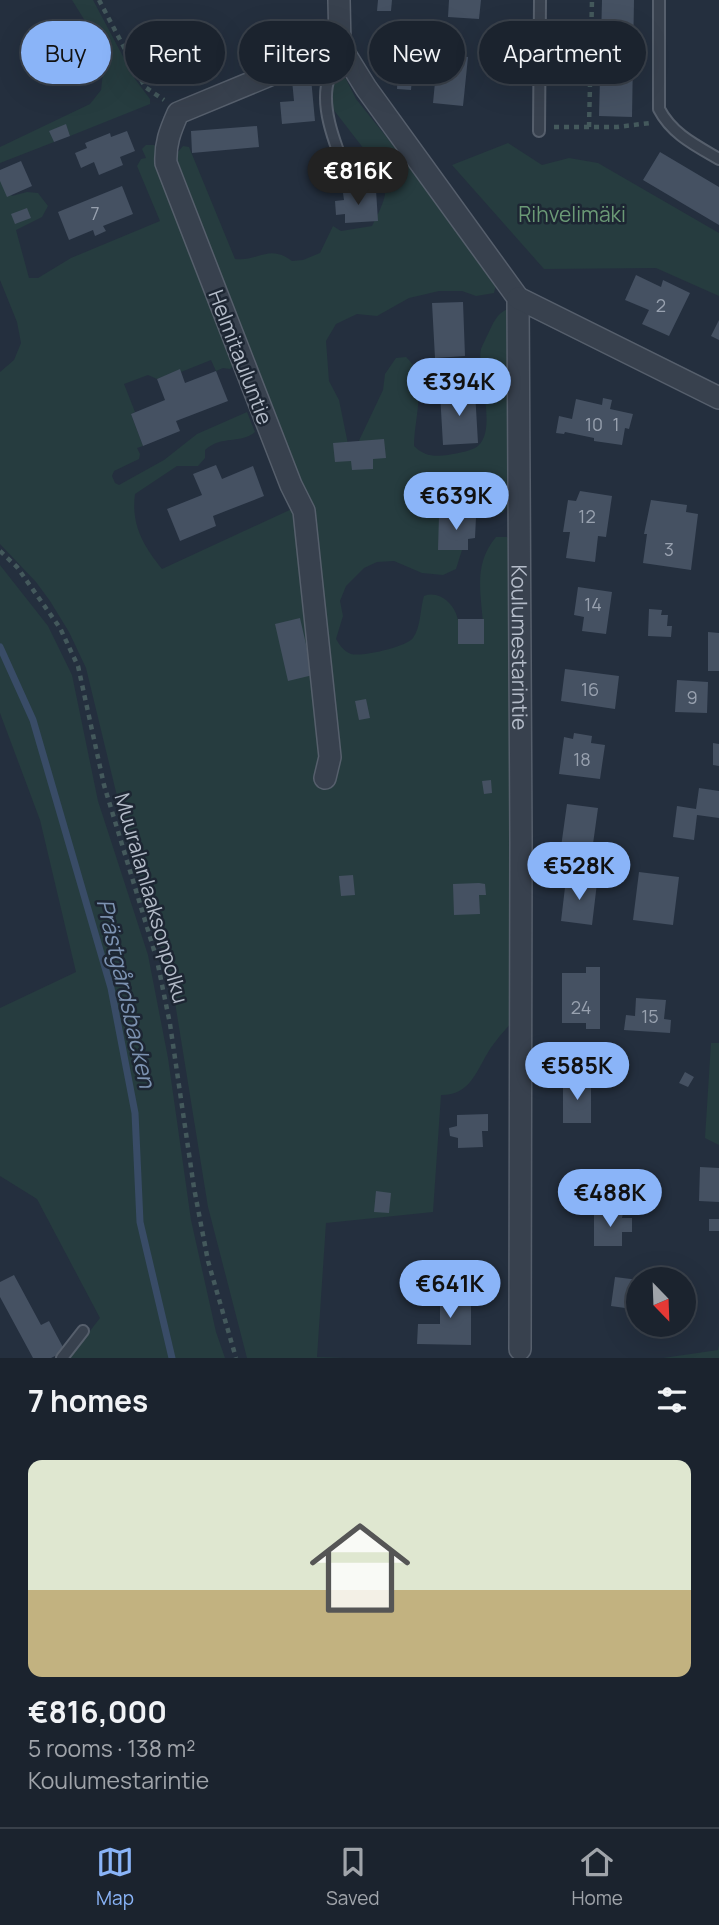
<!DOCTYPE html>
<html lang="en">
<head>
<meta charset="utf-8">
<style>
	:root { --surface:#1b232e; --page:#242b36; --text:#f1f3f6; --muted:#a0a4aa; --line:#39404a; --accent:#8ab4f8 }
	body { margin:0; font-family:Manrope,sans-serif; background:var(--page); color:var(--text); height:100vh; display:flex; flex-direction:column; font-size:26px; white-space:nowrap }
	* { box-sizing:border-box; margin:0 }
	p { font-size:23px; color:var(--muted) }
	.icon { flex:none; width:38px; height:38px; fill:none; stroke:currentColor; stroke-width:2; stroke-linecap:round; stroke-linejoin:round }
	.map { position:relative; height:1358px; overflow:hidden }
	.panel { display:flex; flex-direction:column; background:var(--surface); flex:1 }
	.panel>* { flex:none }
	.hud { position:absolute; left:21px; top:21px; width:677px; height:63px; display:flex; gap:14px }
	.needle { width:46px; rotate:157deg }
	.fabs { position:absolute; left:626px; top:1267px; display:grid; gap:14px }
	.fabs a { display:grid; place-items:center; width:70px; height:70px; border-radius:50%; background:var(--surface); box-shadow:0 7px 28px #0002,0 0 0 2px var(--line); font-size:35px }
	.price { position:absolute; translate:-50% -60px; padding:0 16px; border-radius:24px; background:var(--accent); color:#111; font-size:23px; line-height:46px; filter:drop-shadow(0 2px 4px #0008) }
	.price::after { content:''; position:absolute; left:50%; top:42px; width:21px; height:16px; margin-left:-10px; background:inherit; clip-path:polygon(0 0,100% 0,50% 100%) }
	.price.selected { background:#222; color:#fff }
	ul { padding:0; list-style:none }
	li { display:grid; align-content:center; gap:14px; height:371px; padding:0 28px }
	li span { display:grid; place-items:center; height:217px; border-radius:14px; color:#555 }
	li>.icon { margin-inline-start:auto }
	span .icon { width:126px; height:126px; fill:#fffc; stroke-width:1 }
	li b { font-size:30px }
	h2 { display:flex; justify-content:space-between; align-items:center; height:84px; padding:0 28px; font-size:30px }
	.chip { padding:0 24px; border-radius:32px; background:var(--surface); box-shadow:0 7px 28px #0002,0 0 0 2px var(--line); font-size:24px; line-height:63px }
	.chip.selected { background:var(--accent); color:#111 }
	.tabs { display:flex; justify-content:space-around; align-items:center; height:98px; border-top:2px solid var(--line); background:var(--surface); font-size:19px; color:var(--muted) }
	.tabs a { display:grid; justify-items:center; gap:4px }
	.tabs .selected { color:var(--accent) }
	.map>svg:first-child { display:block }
	.green { fill:#263c3f }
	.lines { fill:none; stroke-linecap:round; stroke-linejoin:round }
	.stream { stroke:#394c67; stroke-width:7 }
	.building { fill:#455162 }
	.lane-casing { stroke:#565f6c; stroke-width:14 }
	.street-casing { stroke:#565f6c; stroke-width:24 }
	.path { stroke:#44595c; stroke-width:4.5; stroke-dasharray:5 5; stroke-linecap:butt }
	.lane { stroke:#38414e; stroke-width:10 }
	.street { stroke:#38414e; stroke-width:21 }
	.labels { text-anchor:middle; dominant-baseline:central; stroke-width:5; stroke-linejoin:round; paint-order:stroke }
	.number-label { font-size:18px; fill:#98a1af }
	.park-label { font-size:21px; fill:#6b9a76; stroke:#1d2633 }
	.street-label { font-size:21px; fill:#b4bcc9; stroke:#1d2633 }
	.water-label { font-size:23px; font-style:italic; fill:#7c92b1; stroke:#1d2633 }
</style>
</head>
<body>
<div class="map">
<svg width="719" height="1358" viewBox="0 0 719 1358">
	<rect width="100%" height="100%" fill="#242f3e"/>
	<path class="green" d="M72,0H93L135,79L150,99V104L70,136L66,125L50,131L54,142L0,163V147L90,104L101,90L104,64L95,37Z
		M339,73L346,79L356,99L454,221L496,285L494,293L476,296L462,291H439L409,298L377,316L357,314L336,324L326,341L329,381L339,400L349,449L356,447L383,390L385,374L396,358L406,357C429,377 414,418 414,446C424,456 434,457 448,455C457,453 467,452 475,448C500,434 476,373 481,349C483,344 486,338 488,334C493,323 497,313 508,309L513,500L503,513L476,517L439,515V550H462L456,569L443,575L422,573L394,561L377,562L364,568L346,586L340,601L343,616L336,639C340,646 344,651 351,654C362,657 406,647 413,638C421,627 420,609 424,596C439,590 455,604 458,620C460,627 458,637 458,644H483C486,606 468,570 496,537H507L511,543V1023C504,1031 496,1040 490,1049C476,1071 471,1095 441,1095L433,1212L326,1223L317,1357L345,1358H247L208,1207L173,990L116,792L86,668L69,632L50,601L36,582L0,544V372L14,360L21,343L17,322L0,280V177L12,196L27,192L38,193L48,206L42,217L16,230L29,278H38L71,258L160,221L137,166L141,159L146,158L142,149L146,145H154L157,147L234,364L230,369L223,368L216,371L211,360L181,372L179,370L157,379L148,375L124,384L135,412L131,414L143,446L137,448L140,454L139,459L114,471L112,476L115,483L119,485L164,460L197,434L247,412L255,432C242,444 221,435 205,450V458L198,466H177L135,494C131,525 143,545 162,569L294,508L311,511L177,159V153L183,146L189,147L235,259C259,262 268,243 292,261L303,260L320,253L333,226L341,231L372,226C380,209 390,194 384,175L333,109V88L336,76Z
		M508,143L542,165L569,158L598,163L719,233V296L656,268L544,269L452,165Z
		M0,565L48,626L72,675L98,801L148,955L168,1058L191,1220L216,1332L225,1358H69L100,1318L37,1199L0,1176V1008L76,972L40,820L0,713Z
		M711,1043H719V1145L705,1138Z
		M719,1345V1358H663L718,1350Z"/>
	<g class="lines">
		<path class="stream" d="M0,647L33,720L111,988L135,1113L140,1222L172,1358"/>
	</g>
	<path class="building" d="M378,0H392L391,11H377Z
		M449,0H481L479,19L448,17Z
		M602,0H634L632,117L599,116Z
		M292,37L295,47L280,53L276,42Z
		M399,54L414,55L411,90L397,89Z
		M438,54L468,57L463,106L433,103L436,72L431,71L432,62H437Z
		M311,78L315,121L282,124L280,102L294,101L292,80Z
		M66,124L70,136L54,142L49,131Z
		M257,126L259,147L192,153L191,131Z
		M127,131L135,151L120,157L123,165L99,175L94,162L81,168L75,153L87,148L85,143L110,133L111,137Z
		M660,152L719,187V225L643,180Z
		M21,161L32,186L7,197L0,181V170Z
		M122,186L133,214L103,226L106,231L95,236L93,230L69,240L58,212Z
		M376,190L378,221L345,223V214L336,215L335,201L344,200L343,193Z
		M27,208L31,218L15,224L11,214Z
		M636,275L661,287L663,280L690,293L669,336L642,324L649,310L625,300Z
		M463,302L465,356L435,358L432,303Z
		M719,320V340L711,336Z
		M180,369L185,383L216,371L228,401L176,421L180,431L143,446L131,414L165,400L157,379Z
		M475,391L478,443L443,445L440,393Z
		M603,398L612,400L610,409L633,414L629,429L625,428L622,445L594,441V438L565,432L564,434L556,433L559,416L572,419L576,399L602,405Z
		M384,439L386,458L373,459V469L352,470L351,461L335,462L333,443Z
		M216,465L222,479L253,466L264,496L213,516L216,526L180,541L167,509L202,495L193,474Z
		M580,491L612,496L606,537L598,536L595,562L566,558L570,532H563L568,500L576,501Z
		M651,500L687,505L686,512L698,514L691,570L643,563L647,534H644Z
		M439,515L476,517L475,538L468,539V550H438Z
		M578,587L612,592L606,634L582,631L584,617L574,615Z
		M649,609L662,610L661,615H668L667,626H672L671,637L648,636Z
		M300,618L313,675L288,681L275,624Z
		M458,619H484V644H458Z
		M708,632L719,633V671H708Z
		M565,669L619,676L615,709L561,701Z
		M677,680L708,682L707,713L675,712Z
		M366,699L370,718L359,720L355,701Z
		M574,733L592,736L591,743L605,745L600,779L559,774L564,737L573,739Z
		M713,743L719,744V766L713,765Z
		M491,780L492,793L484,794L482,781Z
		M699,788L719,791V818L697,815L694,840L673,837L677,806L696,809Z
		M567,804L598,808L592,851L561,847Z
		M639,872L679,877L673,925L633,920Z
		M353,875L355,895L341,896L339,876Z
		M566,879L597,883L592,925L561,921Z
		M479,883L485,884L486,895H479L480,914L454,915L453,884Z
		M586,967H600V1029H586V1023H562V973H586Z
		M636,998L666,1000L664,1019L671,1020L670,1033L624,1030L626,1015L635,1016Z
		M685,1072L694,1077L688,1087L679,1083Z
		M563,1080H591V1123H563Z
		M488,1114V1131H482L483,1147L458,1148V1138L450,1136L449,1128L457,1126V1115Z
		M700,1167L719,1168V1202L699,1201Z
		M376,1191L391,1193L389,1213L374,1212Z
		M594,1212L623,1213L622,1218H632V1232H622V1246H594Z
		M709,1219H719V1231H709Z
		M14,1275L41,1325L49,1321L65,1351L51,1358H33L0,1297V1282Z
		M615,1277L639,1280V1310L611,1306Z
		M440,1288L471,1289V1345L417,1344L418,1324H440Z"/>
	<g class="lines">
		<defs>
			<path id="lane" d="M659,0V109C672,134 695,145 719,159
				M345,54C340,61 332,70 329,78C319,106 336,146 346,172
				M539,131L540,0
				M62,1358L83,1331"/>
			<g id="street">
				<path id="s1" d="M339,0L340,46L366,88L518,298L521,842L520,1349"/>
				<path d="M518,298L719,398"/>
				<path d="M325,778L330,757L304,511L291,485L166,163C165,144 170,131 178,113L340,46"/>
			</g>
		</defs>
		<use href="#lane" class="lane-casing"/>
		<use href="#street" class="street-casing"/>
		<path class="path" d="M99,0L145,87L164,100
			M554,127H617L650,123
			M589,127L592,0
			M0,551L17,567L60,628L78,666L104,785L157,960L170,1024L194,1188L208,1261L236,1358"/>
		<use href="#lane" class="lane"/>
		<use href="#street" class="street"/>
	</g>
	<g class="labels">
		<g class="number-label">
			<text x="95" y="213">7</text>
			<text x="661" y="305">2</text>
			<text x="594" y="424">10</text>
			<text x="616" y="424">1</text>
			<text x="587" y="516">12</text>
			<text x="669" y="549">3</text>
			<text x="593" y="604">14</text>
			<text x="590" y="689">16</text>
			<text x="692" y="697">9</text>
			<text x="582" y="759">18</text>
			<text x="581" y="1007">24</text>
			<text x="650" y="1016">15</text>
		</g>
		<g class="park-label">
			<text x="572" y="214">Rihvelimäki</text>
		</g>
		<g class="street-label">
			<text transform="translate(241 357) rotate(69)">Helmitauluntie</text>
			<text stroke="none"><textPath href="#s1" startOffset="704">Koulumestarintie</textPath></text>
			<text transform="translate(152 898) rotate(74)">Muuralanlaaksonpolku</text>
		</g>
		<g class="water-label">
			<text transform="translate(127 993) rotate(77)">Prästgårdsbacken</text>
		</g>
	</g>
</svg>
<div class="fabs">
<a><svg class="needle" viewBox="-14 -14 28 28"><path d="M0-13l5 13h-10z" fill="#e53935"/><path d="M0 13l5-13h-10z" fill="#a0a4aa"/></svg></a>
</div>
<b class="price selected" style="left:358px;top:207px">€816K</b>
<b class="price" style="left:459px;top:418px">€394K</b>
<b class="price" style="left:456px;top:532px">€639K</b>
<b class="price" style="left:579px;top:902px">€528K</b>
<b class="price" style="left:577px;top:1102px">€585K</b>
<b class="price" style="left:610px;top:1229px">€488K</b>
<b class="price" style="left:450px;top:1320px">€641K</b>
<div class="hud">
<a class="chip selected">Buy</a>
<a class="chip">Rent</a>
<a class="chip">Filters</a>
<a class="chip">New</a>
<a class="chip">Apartment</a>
</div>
</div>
<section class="panel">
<h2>7 homes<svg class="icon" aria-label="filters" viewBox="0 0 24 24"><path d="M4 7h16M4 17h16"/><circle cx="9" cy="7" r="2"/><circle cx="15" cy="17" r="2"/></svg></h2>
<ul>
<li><span style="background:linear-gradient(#dfe7d0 60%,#c2b280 0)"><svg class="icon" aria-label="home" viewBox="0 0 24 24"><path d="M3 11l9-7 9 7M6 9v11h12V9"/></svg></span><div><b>€816,000</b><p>5 rooms · 138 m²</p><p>Koulumestarintie</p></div></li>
</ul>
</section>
<nav class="tabs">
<a class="selected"><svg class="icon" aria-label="map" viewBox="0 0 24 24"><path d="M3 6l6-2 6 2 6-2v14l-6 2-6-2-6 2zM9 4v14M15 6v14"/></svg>Map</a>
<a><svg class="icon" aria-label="saved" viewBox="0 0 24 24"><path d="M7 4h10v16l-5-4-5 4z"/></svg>Saved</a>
<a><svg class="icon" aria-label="home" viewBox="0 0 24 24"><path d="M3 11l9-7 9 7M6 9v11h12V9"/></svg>Home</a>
</nav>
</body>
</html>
